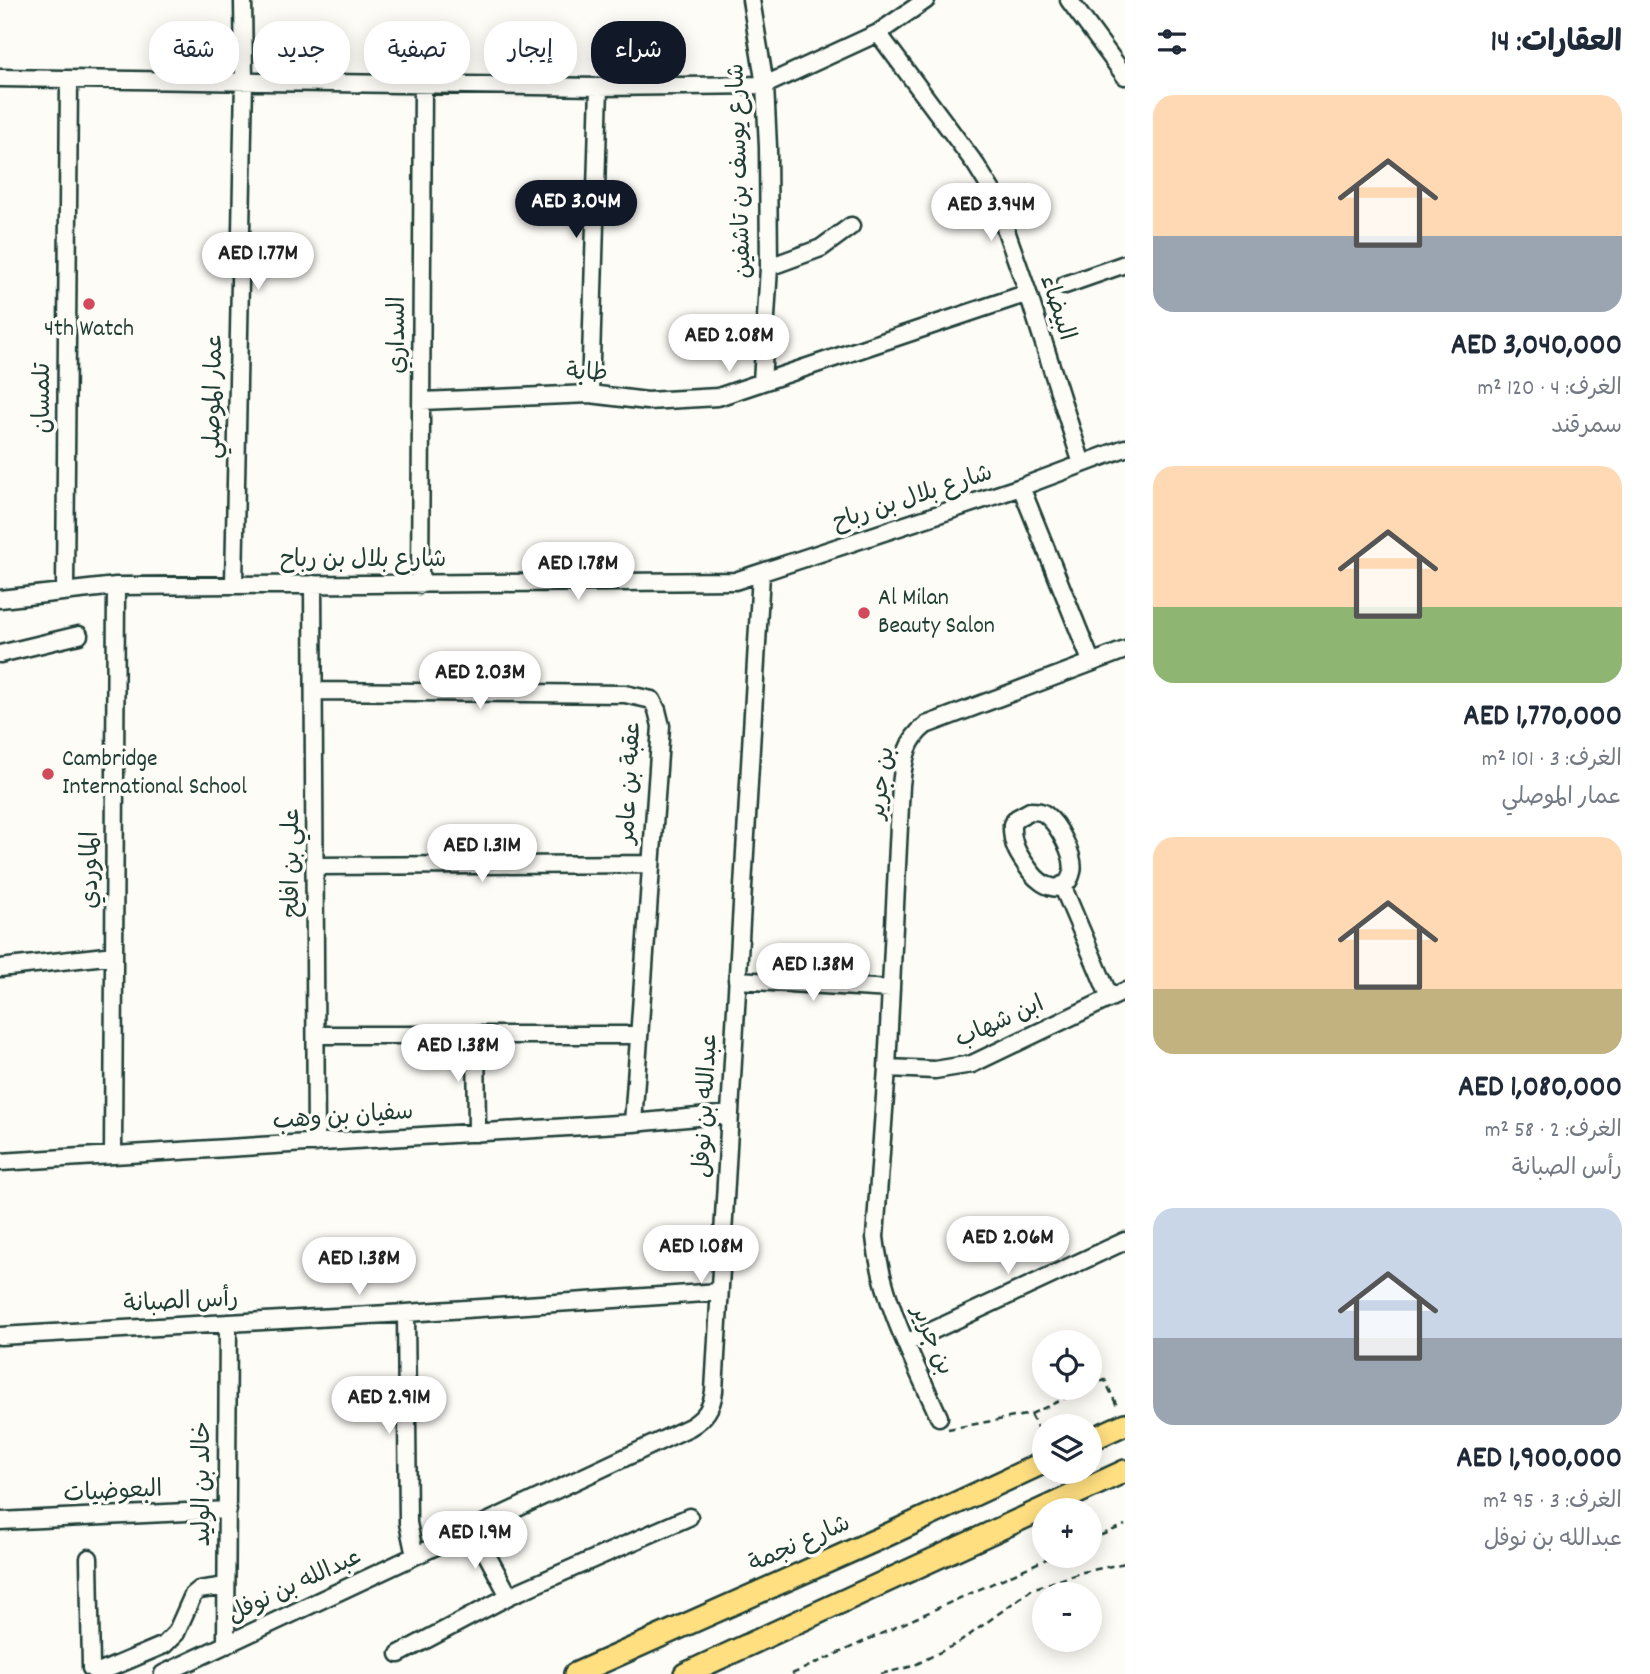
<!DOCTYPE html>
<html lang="ar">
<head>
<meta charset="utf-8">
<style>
	:root { --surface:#fff; --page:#f2f2f3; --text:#1f2937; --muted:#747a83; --accent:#111827 }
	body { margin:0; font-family:Dekko,"Playpen Sans Arabic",sans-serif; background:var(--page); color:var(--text); direction:rtl; height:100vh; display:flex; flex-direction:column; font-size:26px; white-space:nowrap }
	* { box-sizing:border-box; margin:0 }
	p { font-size:23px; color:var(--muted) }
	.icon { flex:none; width:38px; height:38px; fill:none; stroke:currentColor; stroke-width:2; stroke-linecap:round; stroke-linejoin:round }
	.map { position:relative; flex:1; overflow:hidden; direction:ltr }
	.side { display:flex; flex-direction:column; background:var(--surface); width:525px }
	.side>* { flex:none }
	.top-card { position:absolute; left:21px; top:21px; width:665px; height:63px; direction:rtl; display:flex; gap:14px }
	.buttons { position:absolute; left:1032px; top:1330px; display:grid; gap:14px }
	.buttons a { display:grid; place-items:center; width:70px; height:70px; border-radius:50%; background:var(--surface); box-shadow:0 4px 18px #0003; font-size:35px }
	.price { position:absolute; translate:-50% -60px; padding:0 16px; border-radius:24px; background:#fff; color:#222; font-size:23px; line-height:46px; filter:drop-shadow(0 2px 4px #0008) }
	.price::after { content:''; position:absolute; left:50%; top:42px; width:21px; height:16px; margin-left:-10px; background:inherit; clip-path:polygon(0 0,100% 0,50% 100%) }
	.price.current { background:var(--accent); color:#fff }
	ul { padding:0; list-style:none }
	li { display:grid; align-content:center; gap:14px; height:371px; padding:0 28px }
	li span { display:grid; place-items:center; height:217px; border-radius:21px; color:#555 }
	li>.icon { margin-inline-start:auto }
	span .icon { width:126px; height:126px; fill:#fffc; stroke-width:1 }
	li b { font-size:30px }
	h2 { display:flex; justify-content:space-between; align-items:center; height:84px; padding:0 28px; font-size:30px }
	.pill { padding:0 24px; border-radius:28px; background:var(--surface); box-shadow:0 4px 18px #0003; font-size:24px; line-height:63px }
	.pill.current { background:var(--accent); color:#fff }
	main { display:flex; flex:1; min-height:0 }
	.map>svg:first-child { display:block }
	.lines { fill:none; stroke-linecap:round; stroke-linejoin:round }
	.minor-casing { stroke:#1f3d34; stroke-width:21 }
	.major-casing { stroke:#1f3d34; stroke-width:26 }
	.path { stroke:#1f3d34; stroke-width:2.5; stroke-dasharray:7 5; stroke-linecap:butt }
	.minor { stroke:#fdfcf7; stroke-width:16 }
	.major { stroke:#ffdf80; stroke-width:21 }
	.poi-dot { fill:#d1495b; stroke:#fdfcf7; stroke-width:2.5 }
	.labels { text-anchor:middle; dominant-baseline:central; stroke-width:7; stroke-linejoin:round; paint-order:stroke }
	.street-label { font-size:24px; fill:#1f3d34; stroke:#fdfcf7 }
	.poi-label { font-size:24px; fill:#1f3d34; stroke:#fdfcf7; text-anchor:start }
</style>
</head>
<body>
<main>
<section class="side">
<h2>العقارات: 14<svg class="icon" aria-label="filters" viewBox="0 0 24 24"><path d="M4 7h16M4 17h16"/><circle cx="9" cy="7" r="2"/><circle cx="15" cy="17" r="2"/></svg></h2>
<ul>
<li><span style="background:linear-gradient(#ffd9b3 65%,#9aa5b1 0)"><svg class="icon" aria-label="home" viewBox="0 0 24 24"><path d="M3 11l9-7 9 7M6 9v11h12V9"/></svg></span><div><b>AED 3,040,000</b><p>الغرف: 4 · 120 m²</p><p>سمرقند</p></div></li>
<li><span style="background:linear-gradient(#ffd9b3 65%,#8fb573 0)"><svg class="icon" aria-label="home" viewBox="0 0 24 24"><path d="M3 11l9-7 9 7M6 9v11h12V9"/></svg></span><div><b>AED 1,770,000</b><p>الغرف: 3 · 101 m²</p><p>عمار الموصلي</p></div></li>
<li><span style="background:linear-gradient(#ffd9b3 70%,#c2b280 0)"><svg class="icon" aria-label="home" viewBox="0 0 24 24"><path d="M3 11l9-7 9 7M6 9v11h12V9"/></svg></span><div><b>AED 1,080,000</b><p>الغرف: 2 · 58 m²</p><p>رأس الصبانة</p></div></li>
<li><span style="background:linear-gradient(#c9d6e8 60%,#9aa5b1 0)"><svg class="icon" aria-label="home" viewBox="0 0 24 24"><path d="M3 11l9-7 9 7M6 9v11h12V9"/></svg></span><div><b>AED 1,900,000</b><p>الغرف: 3 · 95 m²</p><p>عبدالله بن نوفل</p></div></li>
</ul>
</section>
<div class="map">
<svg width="1125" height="1674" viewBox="0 0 1125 1674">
	<rect width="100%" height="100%" fill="#fdfcf7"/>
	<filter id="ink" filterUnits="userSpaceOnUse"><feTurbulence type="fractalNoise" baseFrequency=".0143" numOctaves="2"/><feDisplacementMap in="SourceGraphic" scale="14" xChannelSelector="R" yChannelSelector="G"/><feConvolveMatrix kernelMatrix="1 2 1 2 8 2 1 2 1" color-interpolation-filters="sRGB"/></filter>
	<g filter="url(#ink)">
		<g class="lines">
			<defs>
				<path id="minor" d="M751,0L765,85L768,147L769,267L762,382
					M1069,0L1125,76
					M878,33L976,165L992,191L1028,293L1082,464
					M0,78L599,87L765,85L878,33L926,0
					M769,267L821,248L851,226
					M1065,285L1125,264
					M590,394L599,87
					M422,401L590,394L647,401L718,397L1028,293
					M1021,487L1091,661
					M234,584L244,80L243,0
					M313,584L316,1143
					M420,585L423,85
					M65,590L69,81
					M0,599L116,586L735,581L1021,487L1125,448
					M0,654L79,635
					M314,691L625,694L652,700L657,710L661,726L633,1123
					M1030,811C1036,811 1042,811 1046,815C1058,824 1076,857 1072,872C1066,898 1042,887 1031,872C1019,856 1011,845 1012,824L1017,818Z
					M315,866L649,864
					M1062,885L1110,998
					M0,968L114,955
					M737,980L891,989
					M316,1035H638
					M476,1035L477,1133
					M887,1068L935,1070L972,1064L1125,991
					M113,1155L116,586
					M0,1162L633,1123L730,1114
					M406,1313L408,1523L415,1556
					M0,1336L406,1313L719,1292
					M906,1343L1125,1241
					M939,1417C913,1359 882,1301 875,1237L887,1068L901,785C904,761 905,741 926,725L1125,650
					M0,1521L228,1510
					M473,1529L509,1596
					M89,1558L91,1668L98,1673L164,1645L176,1633L193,1595L199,1590L226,1586
					M226,1645L228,1323
					M399,1654L509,1596L689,1517
					M163,1674L690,1427C705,1418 712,1408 714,1391L761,574"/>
				<path id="major" d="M1090,1440L1125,1424
					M575,1674L883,1537L1045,1462
					M685,1674L1125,1471"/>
			</defs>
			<use href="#minor" class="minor-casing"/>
			<use href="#major" class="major-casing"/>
			<path class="path" d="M1090,1386L1105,1380L1117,1406
				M1031,1414L1044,1443
				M948,1429L1031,1414L1087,1388
				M1090,1540L1125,1525
				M792,1674L1053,1556
				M881,1674L913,1666L960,1642L1032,1589L1083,1572L1125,1563"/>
			<use href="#minor" class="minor"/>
			<use href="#major" class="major"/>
		</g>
	</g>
	<g class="poi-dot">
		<circle cx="89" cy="304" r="7"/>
		<circle cx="864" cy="613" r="7"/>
		<circle cx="48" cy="774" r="7"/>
	</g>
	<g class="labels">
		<g class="street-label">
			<text transform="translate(741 171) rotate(-92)">شارع يوسف بن تاشفين</text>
			<text transform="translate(1056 308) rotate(72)">البيضاء</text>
			<text transform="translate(399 335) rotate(-90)">السداري</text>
			<text transform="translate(587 374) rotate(2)">طابة</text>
			<text transform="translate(215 396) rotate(-89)">عمار الموصلي</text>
			<text transform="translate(44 398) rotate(-90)">تلمسان</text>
			<text transform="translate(913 499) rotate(-18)">شارع بلال بن رباح</text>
			<text x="363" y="561">شارع بلال بن رباح</text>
			<text transform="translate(631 783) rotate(-87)">عقبة بن عامر</text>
			<text transform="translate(883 783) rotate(-82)">بن جرير</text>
			<text transform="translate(293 863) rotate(-90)">علي بن افلح</text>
			<text transform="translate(92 870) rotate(-90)">الماوردي</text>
			<text transform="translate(1000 1023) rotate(-24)">ابن شهاب</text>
			<text transform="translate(707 1106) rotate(-87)">عبدالله بن نوفل</text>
			<text transform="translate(343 1118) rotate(-4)">سفيان بن وهب</text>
			<text transform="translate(181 1303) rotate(-3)">رأس الصبانة</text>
			<text transform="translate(931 1341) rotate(67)">بن جرير</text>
			<text transform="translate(204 1484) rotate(-90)">خالد بن الوليد</text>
			<text transform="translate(113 1493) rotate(-3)">البعوضيات</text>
			<text transform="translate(800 1545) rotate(-24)">شارع نجمة</text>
			<text transform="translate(295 1587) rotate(-25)">عبدالله بن نوفل</text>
		</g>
		<g class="poi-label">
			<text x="89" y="330" text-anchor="middle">4th Watch</text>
			<text x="878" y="599">Al Milan<tspan x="878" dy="28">Beauty Salon</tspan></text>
			<text x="62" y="760">Cambridge<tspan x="62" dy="28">International School</tspan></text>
		</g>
	</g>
</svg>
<div class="buttons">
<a><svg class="icon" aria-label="locate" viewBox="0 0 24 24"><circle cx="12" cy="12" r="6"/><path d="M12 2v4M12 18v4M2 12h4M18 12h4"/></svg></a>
<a><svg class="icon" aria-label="layers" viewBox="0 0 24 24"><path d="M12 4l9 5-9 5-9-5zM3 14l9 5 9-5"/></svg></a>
<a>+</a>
<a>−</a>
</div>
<b class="price current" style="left:576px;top:240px">AED 3.04M</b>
<b class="price" style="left:991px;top:243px">AED 3.94M</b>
<b class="price" style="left:258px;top:292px">AED 1.77M</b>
<b class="price" style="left:729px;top:374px">AED 2.08M</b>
<b class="price" style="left:578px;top:602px">AED 1.78M</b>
<b class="price" style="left:480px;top:711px">AED 2.03M</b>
<b class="price" style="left:482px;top:884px">AED 1.31M</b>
<b class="price" style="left:813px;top:1003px">AED 1.38M</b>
<b class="price" style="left:458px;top:1084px">AED 1.38M</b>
<b class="price" style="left:1008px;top:1276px">AED 2.06M</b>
<b class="price" style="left:701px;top:1285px">AED 1.08M</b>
<b class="price" style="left:359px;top:1297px">AED 1.38M</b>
<b class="price" style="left:389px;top:1436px">AED 2.91M</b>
<b class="price" style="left:475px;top:1571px">AED 1.9M</b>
<div class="top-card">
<a class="pill current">شراء</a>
<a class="pill">إيجار</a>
<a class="pill">تصفية</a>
<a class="pill">جديد</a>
<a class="pill">شقة</a>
</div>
</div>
</main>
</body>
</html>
